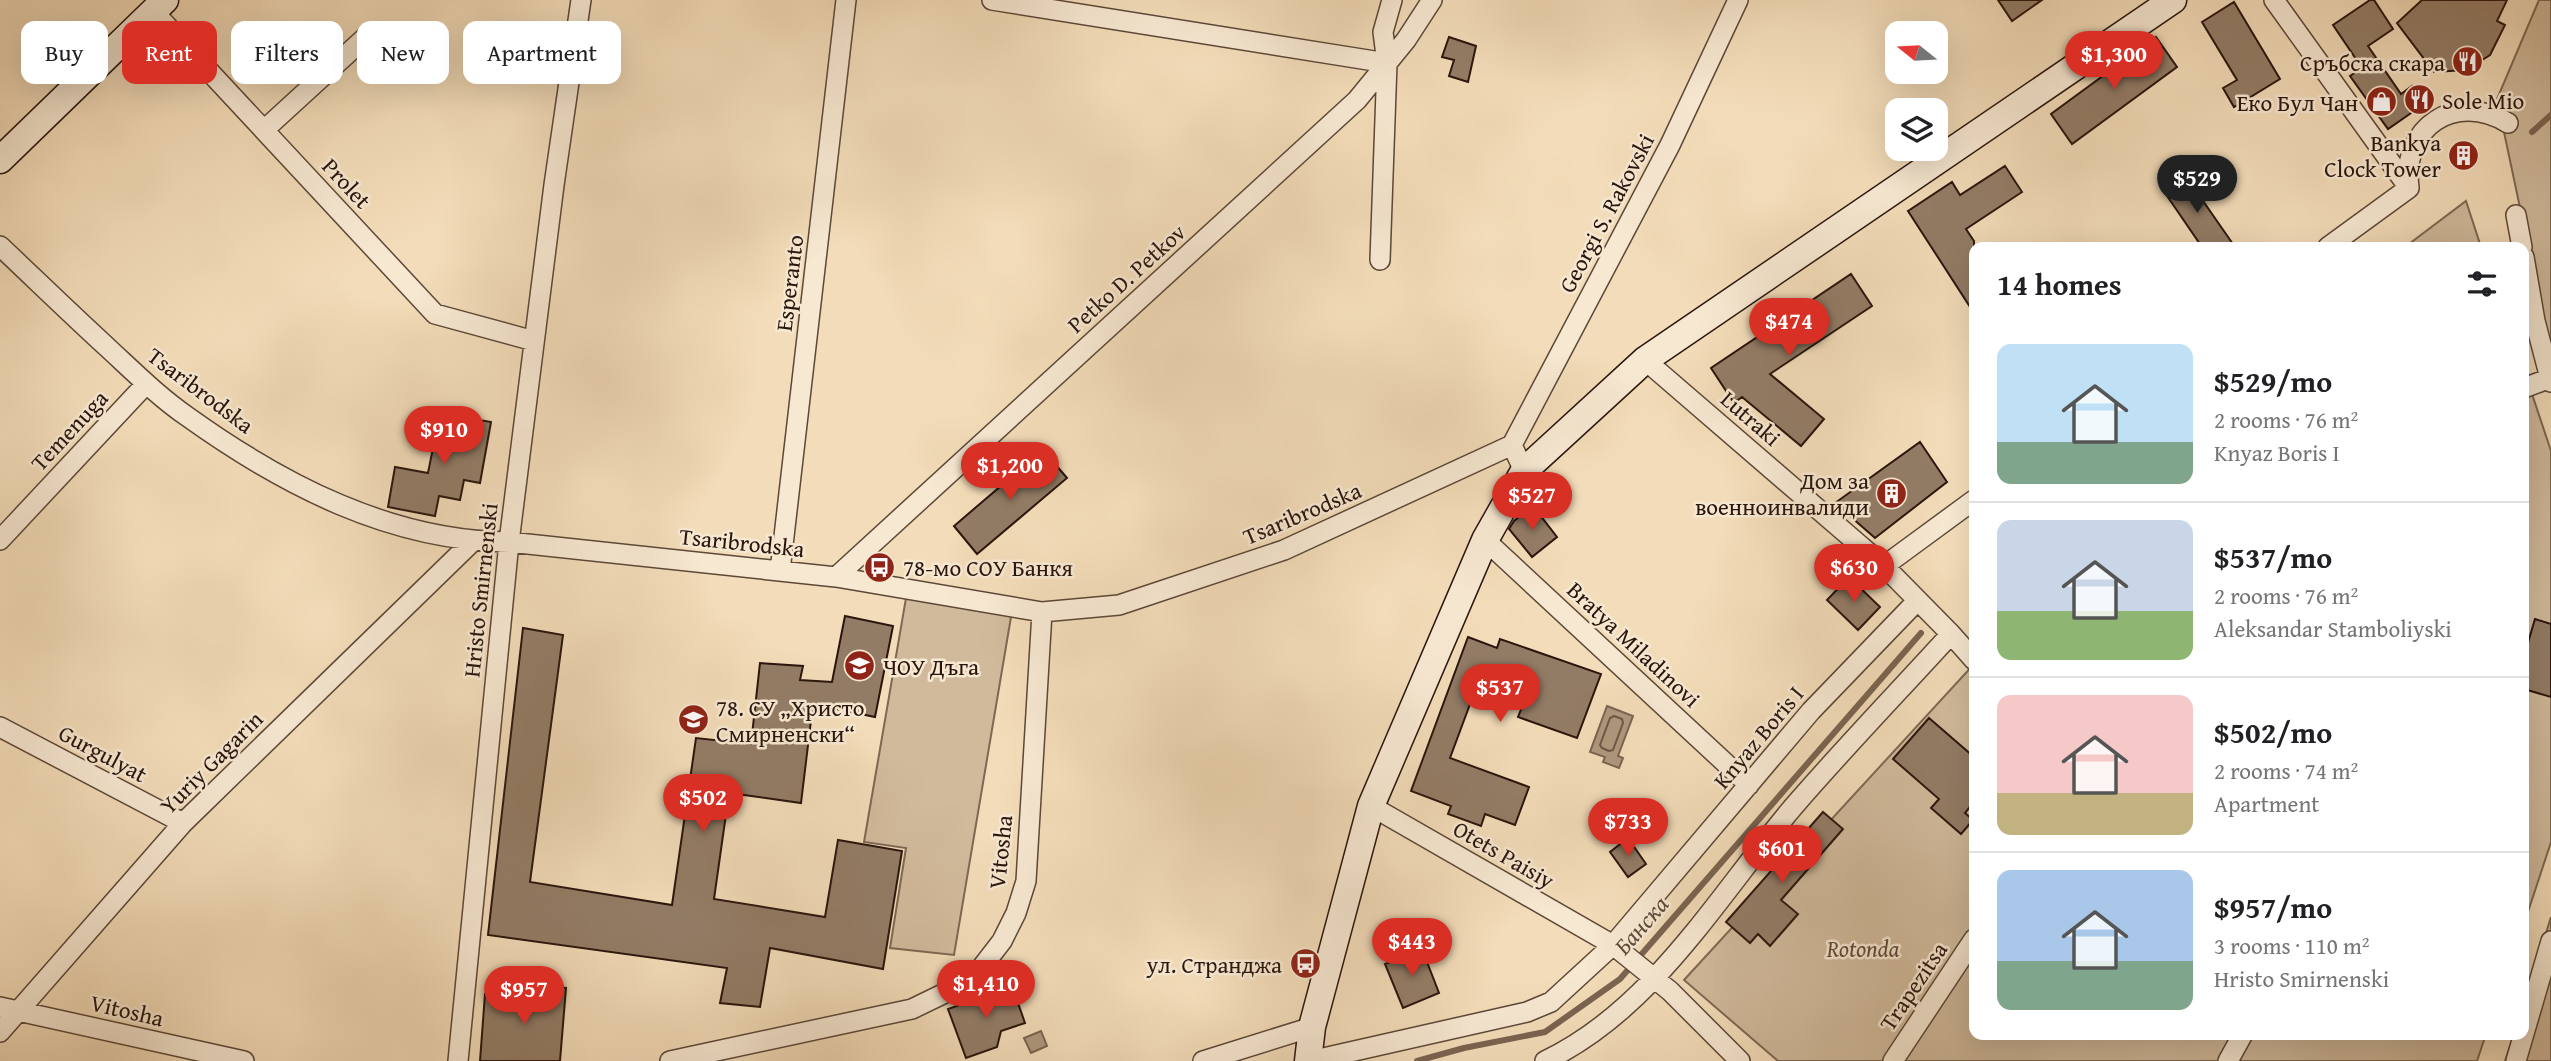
<!DOCTYPE html>
<html lang="en">
<head>
<meta charset="utf-8">
<style>
	:root { --surface:#fff; --page:#f6f6f6; --text:#202124; --muted:#757577; --line:#e0e0e0; --accent:#d93025 }
	body { margin:0; font-family:"Gentium Book Plus",serif; background:var(--page); color:var(--text); height:100vh; display:flex; flex-direction:column; font-size:26px; white-space:nowrap }
	* { box-sizing:border-box; margin:0 }
	p { font-size:23px; color:var(--muted) }
	.icon { flex:none; width:38px; height:38px; fill:none; stroke:currentColor; stroke-width:2; stroke-linecap:round; stroke-linejoin:round }
	.map { position:relative; flex:1; overflow:hidden }
	.drawer { position:absolute; left:1969px; top:242px; width:560px; height:798px; display:flex; flex-direction:column; background:var(--surface); border-radius:14px; box-shadow:0 7px 28px #0002 }
	.drawer>* { flex:none }
	.top-card { position:absolute; left:21px; top:21px; width:665px; height:63px; display:flex; gap:14px }
	.needle { width:46px; rotate:288deg }
	.tools { position:absolute; left:1885px; top:21px; display:grid; gap:14px }
	.tools a { display:grid; place-items:center; width:63px; height:63px; border-radius:14px; background:var(--surface); box-shadow:0 7px 28px #0002; font-size:35px }
	.price { position:absolute; translate:-50% -60px; padding:0 16px; border-radius:24px; background:var(--accent); color:#fff; font-size:23px; line-height:46px; filter:drop-shadow(0 2px 4px #0008) }
	.price::after { content:''; position:absolute; left:50%; top:42px; width:21px; height:16px; margin-left:-10px; background:inherit; clip-path:polygon(0 0,100% 0,50% 100%) }
	.price.current { background:#222; color:#fff }
	ul { padding:0; list-style:none }
	li { display:flex; align-items:center; gap:21px; height:175px; padding:0 28px }
	li+li { border-top:2px solid var(--line) }
	li span { display:grid; place-items:center; flex:none; width:196px; height:140px; border-radius:14px; color:#555 }
	li>.icon { margin-inline-start:auto }
	span .icon { width:84px; height:84px; fill:#fffc; stroke-width:1 }
	li b { font-size:30px }
	h2 { display:flex; justify-content:space-between; align-items:center; height:84px; padding:0 28px; font-size:30px }
	.chip { padding:0 24px; border-radius:14px; background:var(--surface); box-shadow:0 7px 28px #0002; font-size:24px; line-height:63px }
	.chip.current { background:var(--accent); color:#fff }
	.map>svg:first-child { display:block }
	.green { fill:#d1ba9c; stroke:#7e6854; stroke-width:2 }
	.water { fill:#af987f; stroke:#7a6451; stroke-width:2 }
	.lines { fill:none; stroke-linecap:round; stroke-linejoin:round }
	.shore { stroke:#6c5646; stroke-width:2 }
	.stream { stroke:#7a6451; stroke-width:6 }
	.building { fill:#937c66; stroke:#2a150d; stroke-width:2 }
	.street-casing { stroke:#5c4738; stroke-width:22 }
	.secondary-casing { stroke:#2a150d; stroke-width:29 }
	.street { stroke:#f7e8d2; stroke-width:19 }
	.secondary { stroke:#f7e8d2; stroke-width:26 }
	.labels { text-anchor:middle; dominant-baseline:central; stroke-width:5; stroke-linejoin:round; paint-order:stroke }
	.poi-label { font-size:23px; fill:#2a150d; stroke:#f7e8d2; text-anchor:end }
	.street-label { font-size:23px; fill:#2a150d; stroke:#f7e8d2 }
	.park-label { font-size:23px; font-style:italic; fill:#5c4738; stroke:#f7e8d2 }
	.water-label { font-size:24px; font-style:italic; fill:#5f493b; stroke:#f7e8d2 }
</style>
</head>
<body>
<div class="map">
<svg width="2551" height="1061" viewBox="0 0 2551 1061">
	<rect width="100%" height="100%" fill="#f3dcb9"/>
	<filter id="stains"><feTurbulence type="fractalNoise" baseFrequency=".00286" numOctaves="4"/><feColorMatrix values="0 0 0 0 .2 0 0 0 0 .09 0 0 0 0 .02 0 0 0 .5 -.17"/></filter>
	<radialGradient id="worn" r=".72"><stop offset=".6" stop-color="#630" stop-opacity="0"/><stop offset="1" stop-color="#630" stop-opacity=".3"/></radialGradient>
	<path class="green" d="M2539,0H2551V354L2497,99Z
		M2466,201L2481,247H2405Z
		M2524,370L2551,451V842L2524,924Z
		M906,598L1012,611L954,955L890,948L906,848L864,842Z
		M1974,664V1034H2486L2477,1061H1778L1684,980Z
		M2551,917V1061H2505L2514,1034H2524V1004Z"/>
	<path class="water" d="M1607,706L1633,716L1618,756L1623,758L1619,768L1603,762L1605,757L1590,752Z
		M1041,1031L1047,1046L1031,1053L1024,1038Z"/>
	<g class="lines">
		<path class="shore" d="M1614,716L1622,719L1623,723L1613,750L1609,751L1602,748L1600,745L1610,718Z"/>
		<path class="stream" d="M2532,132L2551,115
			M1417,1061L1464,1048L1545,1032L1620,979L1921,633"/>
	</g>
	<path class="building" d="M1998,0H2042L2012,21Z
		M2370,0H2374L2393,29L2368,46L2401,94L2412,86L2424,104L2388,129L2350,76L2362,68L2333,25Z
		M2422,0H2507L2497,21L2505,25L2490,55L2466,70L2434,72L2397,23Z
		M2234,2L2280,79L2234,107L2223,88L2237,80L2202,22Z
		M1449,37L1476,46L1468,82L1449,76L1454,60L1442,57Z
		M2156,37L2177,67L2072,144L2051,114Z
		M2005,166L2022,192L1966,229L1974,241V313L1908,211L1952,182L1960,195Z
		M2185,175L2235,247H2202L2163,190Z
		M1851,274L1872,306L1770,374L1824,419L1801,446L1742,397L1734,403L1711,368Z
		M440,413L491,422L480,483L464,480L460,500L439,496L435,516L388,507L395,467L428,473Z
		M1920,442L1947,482L1875,538L1835,503Z
		M1043,450L1067,478L977,554L954,526Z
		M1533,506L1557,537L1532,557L1509,529L1514,521Z
		M1849,577L1880,607L1858,630L1827,600Z
		M845,616L893,626L875,717L813,704L801,803L729,793L714,899L825,917L838,840L902,851L883,969L770,948L760,1007L720,1003L727,968L488,935L523,628L563,635L530,882L672,905L696,738L751,744L760,663L803,666L800,680L832,682Z
		M2535,619L2551,624V697L2524,689V656Z
		M1468,637L1497,648L1500,639L1601,674L1577,738L1518,717L1522,707L1511,703L1515,694L1479,680L1450,758L1529,787L1515,825L1485,814L1481,826L1448,814L1451,806L1411,791Z
		M1929,718L1974,757V802L1965,813L1973,820L1961,834L1931,808L1939,799L1893,759Z
		M1823,812L1843,829L1781,900L1798,914L1770,946L1758,934L1750,943L1726,922Z
		M1628,838L1646,864L1628,877L1610,852Z
		M1422,949L1439,993L1403,1008L1385,964Z
		M527,985L566,988L560,1061H480L485,994L527,997Z
		M1012,986L1025,1023L1001,1031L997,1047L966,1058L948,1009Z"/>
	<g class="lines">
		<defs>
			<path id="street" d="M992,0L1387,63
				M2274,0L2409,188
				M153,11L435,314L534,341
				M264,130L369,34
				M2409,188C2401,127 2455,91 2508,123
				M2516,215L2522,247
				M0,246C36,280 71,314 108,348C134,372 159,397 188,417C283,485 391,541 509,542L836,577L1042,612L1119,605L1284,550L1512,445L1524,471
				M2328,247L2409,188
				M2524,257L2535,321L2551,382
				M1380,260L1387,63L1383,32L1392,0
				M1645,360L1884,566L1951,634L1974,660
				M2524,388L2550,378
				M1512,445L1670,145L1738,0
				M0,540L146,384
				M1485,540L1749,785
				M1884,566L1974,500
				M780,571L846,0
				M836,577L1357,100L1406,40L1432,0
				M0,727L183,823
				M1371,806L1613,945L1670,991L1740,1061
				M0,1007L244,1061
				M0,1032L183,823L472,542
				M458,1061L509,542L554,185L581,0
				M670,1061L912,1009L947,992L975,976L1002,941L1016,913L1026,881L1042,612
				M1203,1061L1312,1027
				M1310,1061L1527,1012L1551,1002L1613,945L1811,711L1917,601
				M1545,1061C1654,1009 1718,895 1794,806C1845,747 1899,691 1951,634
				M1893,1061L1974,939
				M2228,1061L2243,1034
				M2516,1061L2551,941"/>
			<path id="secondary" d="M0,160L165,0
				M1308,1061L1312,1027L1371,806L1485,540L1524,471L1645,360L2173,0"/>
		</defs>
		<use href="#street" class="street-casing"/>
		<use href="#secondary" class="secondary-casing"/>
		<use href="#street" class="street"/>
		<use href="#secondary" class="secondary"/>
	</g>
	<defs>
		<symbol id="restaurant-disc" viewBox="-11 -11 22 22"><circle r="9.5" fill="#8f2418" stroke="#f7e8d2"/><path d="M-5-6h1v4h1v-4h1v4h1v-4h1v5L-1.5 .5V6h-2V.5L-5-1ZM5-6V6H3V1.5H1.5Q1.5-4 5-6Z" fill="#fff"/></symbol>
		<symbol id="shop-disc" viewBox="-11 -11 22 22"><circle r="9.5" fill="#8f2418" stroke="#f7e8d2"/><path d="M-5-2.5h2.3a2.7 3.5 0 0 1 5.4 0H5L5.5 6h-11ZM-1.5-2.5h3a1.5 2.3 0 0 0-3 0Z" fill="#fff"/></symbol>
		<symbol id="building-disc" viewBox="-11 -11 22 22"><circle r="9.5" fill="#8f2418" stroke="#f7e8d2"/><path d="M-4-6H4V6H1V3H-1V6H-4ZM-2.5-4.3h1.7v1.8h-1.7ZM.8-4.3h1.7v1.8H.8ZM-2.5-1h1.7V.8h-1.7ZM.8-1h1.7V.8H.8Z" fill="#fff"/></symbol>
		<symbol id="bus-disc" viewBox="-11 -11 22 22"><circle r="9.5" fill="#8f2418" stroke="#f7e8d2"/><path d="M-5-6H5V4H4V6H2V4H-2V6H-4V4H-5ZM-3.5-4V0h7V-4ZM-3.5 1.2v1.5H-2V1.2ZM2 1.2v1.5H3.5V1.2Z" fill="#fff"/></symbol>
		<symbol id="school-disc" viewBox="-11 -11 22 22"><circle r="9.5" fill="#8f2418" stroke="#f7e8d2"/><path d="M0-5L7-2L0 1L-7-2ZM-4 1L0 2.5L4 1V4Q0 6-4 4Z" fill="#fff"/></symbol>
	</defs>
	<g fill-rule="evenodd">
		<use href="#restaurant-disc" x="2450" y="44" width="35" height="35"/>
		<use href="#restaurant-disc" x="2402" y="82" width="35" height="35"/>
		<use href="#shop-disc" x="2364" y="84" width="35" height="35"/>
		<use href="#building-disc" x="2446" y="138" width="35" height="35"/>
		<use href="#building-disc" x="1874" y="476" width="35" height="35"/>
		<use href="#bus-disc" x="862" y="550" width="35" height="35"/>
		<use href="#school-disc" x="842" y="648" width="35" height="35"/>
		<use href="#school-disc" x="676" y="702" width="35" height="35"/>
		<use href="#bus-disc" x="1288" y="946" width="35" height="35"/>
	</g>
	<g class="labels">
		<g class="poi-label">
			<text x="2445" y="62">Сръбска скара</text>
			<text x="2442" y="100" text-anchor="start">Sole Mio</text>
			<text x="2358" y="102">Еко Бул Чан</text>
			<text x="2441" y="142">Bankya<tspan x="2441" dy="26">Clock Tower</tspan></text>
			<text x="1869" y="480">Дом за<tspan x="1869" dy="26">военноинвалиди</tspan></text>
			<text x="903" y="567" text-anchor="start">78-мо СОУ Банкя</text>
			<text x="883" y="666" text-anchor="start">ЧОУ Дъга</text>
			<text x="716" y="707" text-anchor="start">78. СУ „Христо<tspan x="716" dy="26">Смирненски“</tspan></text>
			<text x="1282" y="964">ул. Странджа</text>
		</g>
		<g class="street-label">
			<text transform="translate(347 183) rotate(47)">Prolet</text>
			<text transform="translate(1606 213) rotate(-62)">Georgi S. Rakovski</text>
			<text transform="translate(1126 278) rotate(-42)">Petko D. Petkov</text>
			<text transform="translate(789 283) rotate(-83)">Esperanto</text>
			<text transform="translate(201 390) rotate(37)">Tsaribrodska</text>
			<text transform="translate(1751 418) rotate(41)">Lutraki</text>
			<text transform="translate(69 430) rotate(-47)">Temenuga</text>
			<text transform="translate(1302 513) rotate(-23)">Tsaribrodska</text>
			<text transform="translate(742 542) rotate(6)">Tsaribrodska</text>
			<text transform="translate(480 590) rotate(-84)">Hristo Smirnenski</text>
			<text transform="translate(1634 644) rotate(43)">Bratya Miladinovi</text>
			<text transform="translate(1758 737) rotate(-50)">Knyaz Boris I</text>
			<text transform="translate(103 753) rotate(28)">Gurgulyat</text>
			<text transform="translate(211 762) rotate(-45)">Yuriy Gagarin</text>
			<text transform="translate(1000 852) rotate(-84)">Vitosha</text>
			<text transform="translate(1504 854) rotate(30)">Otets Paisiy</text>
			<text transform="translate(1913 986) rotate(-56)">Trapezitsa</text>
			<text transform="translate(127 1010) rotate(13)">Vitosha</text>
		</g>
		<g class="park-label">
			<text x="1863" y="948">Rotonda</text>
		</g>
		<g class="water-label">
			<text transform="translate(1641 925) rotate(-49)">Банска</text>
		</g>
	</g>
	<rect width="100%" height="100%" filter="url(#stains)"/>
	<rect width="100%" height="100%" fill="url(#worn)"/>
</svg>
<div class="tools">
<a><svg class="needle" viewBox="-14 -14 28 28"><path d="M0-13l5 13h-10z" fill="#e53935"/><path d="M0 13l5-13h-10z" fill="#757577"/></svg></a>
<a><svg class="icon" aria-label="layers" viewBox="0 0 24 24"><path d="M12 4l9 5-9 5-9-5zM3 14l9 5 9-5"/></svg></a>
</div>
<b class="price" style="left:2114px;top:91px">$1,300</b>
<b class="price current" style="left:2197px;top:215px">$529</b>
<b class="price" style="left:1789px;top:358px">$474</b>
<b class="price" style="left:444px;top:466px">$910</b>
<b class="price" style="left:1010px;top:502px">$1,200</b>
<b class="price" style="left:1532px;top:532px">$527</b>
<b class="price" style="left:1854px;top:604px">$630</b>
<b class="price" style="left:1500px;top:724px">$537</b>
<b class="price" style="left:703px;top:834px">$502</b>
<b class="price" style="left:1628px;top:858px">$733</b>
<b class="price" style="left:1782px;top:885px">$601</b>
<b class="price" style="left:1412px;top:978px">$443</b>
<b class="price" style="left:986px;top:1020px">$1,410</b>
<b class="price" style="left:524px;top:1026px">$957</b>
<div class="top-card">
<a class="chip">Buy</a>
<a class="chip current">Rent</a>
<a class="chip">Filters</a>
<a class="chip">New</a>
<a class="chip">Apartment</a>
</div>
<section class="drawer">
<h2>14 homes<svg class="icon" aria-label="filters" viewBox="0 0 24 24"><path d="M4 7h16M4 17h16"/><circle cx="9" cy="7" r="2"/><circle cx="15" cy="17" r="2"/></svg></h2>
<ul>
<li><span style="background:linear-gradient(#bfe0f5 70%,#7fa58c 0)"><svg class="icon" aria-label="home" viewBox="0 0 24 24"><path d="M3 11l9-7 9 7M6 9v11h12V9"/></svg></span><div><b>$529/mo</b><p>2 rooms · 76 m²</p><p>Knyaz Boris I</p></div></li>
<li><span style="background:linear-gradient(#c9d6e8 65%,#8fb573 0)"><svg class="icon" aria-label="home" viewBox="0 0 24 24"><path d="M3 11l9-7 9 7M6 9v11h12V9"/></svg></span><div><b>$537/mo</b><p>2 rooms · 76 m²</p><p>Aleksandar Stamboliyski</p></div></li>
<li><span style="background:linear-gradient(#f6c9c9 70%,#c2b280 0)"><svg class="icon" aria-label="home" viewBox="0 0 24 24"><path d="M3 11l9-7 9 7M6 9v11h12V9"/></svg></span><div><b>$502/mo</b><p>2 rooms · 74 m²</p><p>Apartment</p></div></li>
<li><span style="background:linear-gradient(#a9c7e8 65%,#7fa58c 0)"><svg class="icon" aria-label="home" viewBox="0 0 24 24"><path d="M3 11l9-7 9 7M6 9v11h12V9"/></svg></span><div><b>$957/mo</b><p>3 rooms · 110 m²</p><p>Hristo Smirnenski</p></div></li>
</ul>
</section>
</div>
</body>
</html>
